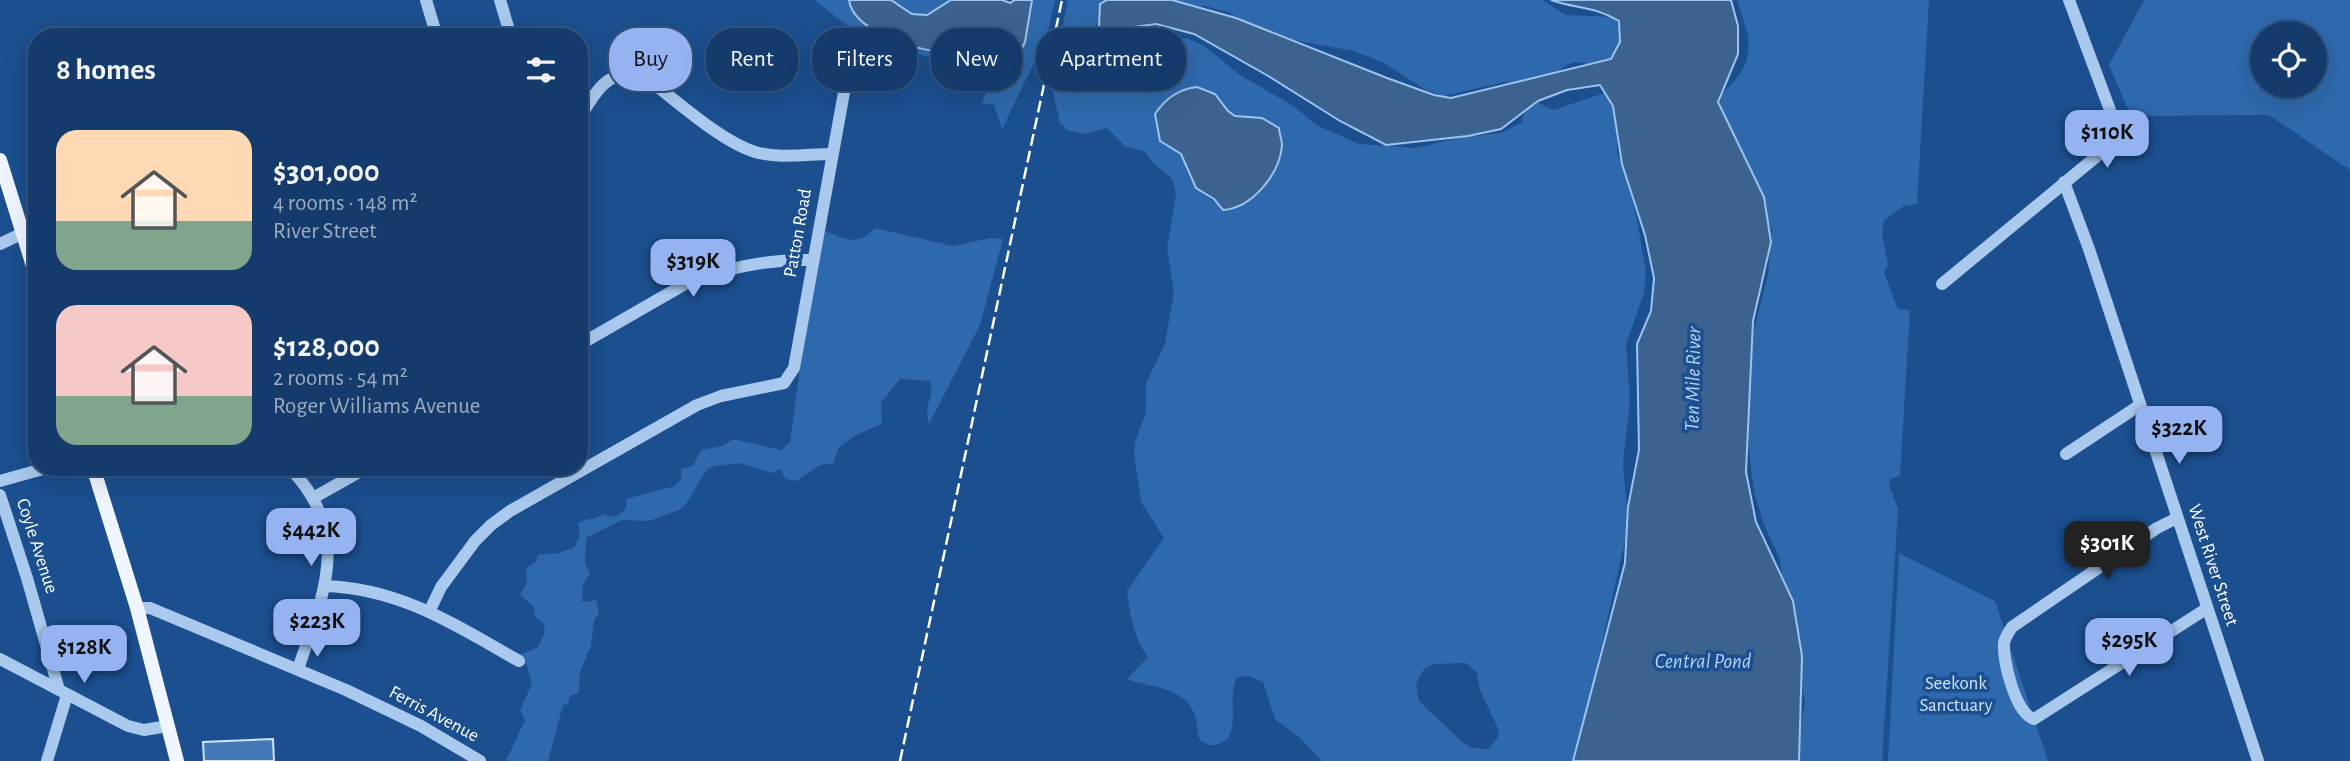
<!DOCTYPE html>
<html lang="en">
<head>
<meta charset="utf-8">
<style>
	:root { --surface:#143b6b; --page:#1d4271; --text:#f1f3f6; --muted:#9dadc1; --line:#33557e; --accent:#95b2f1 }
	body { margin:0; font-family:"Alegreya Sans",sans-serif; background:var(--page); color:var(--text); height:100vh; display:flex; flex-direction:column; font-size:26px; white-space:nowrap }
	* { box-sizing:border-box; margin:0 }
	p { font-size:23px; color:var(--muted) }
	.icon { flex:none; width:38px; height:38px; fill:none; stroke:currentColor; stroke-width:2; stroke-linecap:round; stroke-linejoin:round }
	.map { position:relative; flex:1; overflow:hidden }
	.sheet { position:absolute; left:28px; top:28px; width:560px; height:448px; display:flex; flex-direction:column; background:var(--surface); border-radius:28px; box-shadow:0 7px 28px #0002,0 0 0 2px var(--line) }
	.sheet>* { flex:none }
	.guide { position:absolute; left:609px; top:28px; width:665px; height:63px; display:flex; gap:14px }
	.fabs { position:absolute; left:2250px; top:21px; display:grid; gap:14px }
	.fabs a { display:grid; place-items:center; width:77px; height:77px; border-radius:50%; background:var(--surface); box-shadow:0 7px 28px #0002,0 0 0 2px var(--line); font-size:35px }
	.price { position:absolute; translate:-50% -60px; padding:0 16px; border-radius:14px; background:var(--accent); color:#111; font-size:23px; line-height:46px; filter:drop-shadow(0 2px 4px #0008) }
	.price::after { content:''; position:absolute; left:50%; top:42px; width:21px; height:16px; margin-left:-10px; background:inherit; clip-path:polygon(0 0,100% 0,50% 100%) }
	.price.current { background:#222; color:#fff }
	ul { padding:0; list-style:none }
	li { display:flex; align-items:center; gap:21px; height:175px; padding:0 28px }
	li span { display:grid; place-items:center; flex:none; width:196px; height:140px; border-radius:21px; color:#555 }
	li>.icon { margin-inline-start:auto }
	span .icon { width:84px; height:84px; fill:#fffc; stroke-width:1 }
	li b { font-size:30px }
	h2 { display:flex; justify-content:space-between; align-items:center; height:84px; padding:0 28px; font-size:30px }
	.chip { padding:0 24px; border-radius:28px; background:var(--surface); box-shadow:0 7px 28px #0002,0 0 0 2px var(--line); font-size:24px; line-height:63px }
	.chip.current { background:var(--accent); color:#111 }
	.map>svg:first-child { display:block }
	.green { fill:#2e69ad; fill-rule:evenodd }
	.water { fill:#3c6290; stroke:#9cc4f0; stroke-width:2 }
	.building { fill:#4478b7; stroke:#cfe3fa; stroke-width:2 }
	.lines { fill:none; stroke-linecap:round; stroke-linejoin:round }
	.minor { stroke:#a9c9ee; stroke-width:12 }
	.major { stroke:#f0f6ff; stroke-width:14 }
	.rail { stroke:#fff; stroke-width:2.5; stroke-dasharray:12 5; stroke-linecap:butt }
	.labels { text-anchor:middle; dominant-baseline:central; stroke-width:7; stroke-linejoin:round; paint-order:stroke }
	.street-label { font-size:19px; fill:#fff; stroke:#1b4f8f }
	.park-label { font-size:19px; fill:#cfe3fa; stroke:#1b4f8f }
	.water-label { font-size:21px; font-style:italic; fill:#b5d3f5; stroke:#1b4f8f }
</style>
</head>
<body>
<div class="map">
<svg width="2350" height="761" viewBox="0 0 2350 761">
	<rect width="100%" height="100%" fill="#1b4f8f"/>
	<path class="green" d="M814,0H848C853,32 912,48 939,52C955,54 973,50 989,52C996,54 1003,58 1009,60L1032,0H1055L1047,36L1002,129L994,105L982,103L987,90L992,88L983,76L857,33Z
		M891,0H951C927,16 914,23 891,0Z
		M1068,0H1126L1101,16L1093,33L1076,55L1079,63L1090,59L1111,39L1135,31L1189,39L1204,46L1240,75L1295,107L1316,125L1359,144L1416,148L1458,138L1501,133L1522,122L1527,103H1538L1554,110L1610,91L1617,115V153L1626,174L1637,220L1646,272L1644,293L1626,344L1630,400L1623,464L1628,518L1625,541L1595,674L1582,761H1322L1300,738L1275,719L1263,682L1250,676L1238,677C1223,695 1249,746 1209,745L1200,740C1196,731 1198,721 1194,713C1183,686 1150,688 1127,679L1148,657C1133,637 1130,615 1127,591L1164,538L1141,502L1134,454L1135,442L1146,412V383L1165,344L1174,293L1167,248L1176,193L1172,179L1153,163L1144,151L1126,147L1107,128L1086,134L1067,130L1060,123L1051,83ZM1197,87C1214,90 1216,101 1228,111C1236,119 1252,117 1262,118L1273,171C1260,192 1249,208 1224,210C1215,200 1206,198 1198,189C1173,163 1184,121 1186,88ZM1466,663L1477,673L1480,690L1497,726L1499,736L1488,749L1471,748L1461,741L1419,701L1416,684L1424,669L1433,664Z
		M1130,0H1542L1566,15L1612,17C1626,25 1621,41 1620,54L1600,66L1576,62L1566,65L1540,86L1504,82L1444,96L1426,90L1382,62L1354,51L1270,36L1230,13L1206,6L1179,7Z
		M1737,0H1929L1917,204L1904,206L1884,220L1882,234L1888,264L1884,273L1898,309L1910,310L1900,476L1891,479L1889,485L1898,509L1882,761H1792L1805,704L1779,557L1764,525L1754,492L1749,451V349L1768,275L1772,230L1719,110C1721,90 1725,92 1737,78C1758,50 1746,29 1737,0Z
		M2144,0H2350V170L2269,115L2131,116L2109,65ZM2263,33H2315V86H2263Z
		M875,228L953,246L991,238L1003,239L980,325L929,424C923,404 935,397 930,381L900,379L881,403L882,424L856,435L839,447L833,464L820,465L796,481L786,479L780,469L773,473L739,463L715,466L707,469L686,504L679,510L649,521L622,520L586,538L585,563L590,574L583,584L582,602L596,600L599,614L594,620L591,646L580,672L579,693L570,696L568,704L563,705L548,761H506L525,720L520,710L532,684L527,665L514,657L537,648L545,633L544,624L535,617L534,607L520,595L527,581L526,568L536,562L538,555L558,553L574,548L580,536L578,523C587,518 595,520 603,514L609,517L619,515L626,508V499L675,486L681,479V469L693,466L701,450L723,446L733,439L781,450L790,442L819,229C844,237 856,249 875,228Z
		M1899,553L1995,601L2048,761H1888Z"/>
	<path class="water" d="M849,0H891L912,14L927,15L951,0H1002L1010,3L1015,0H1032L1025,42L1017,59C1005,61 997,53 986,52C971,51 957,53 942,52C915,50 853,31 849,0Z
		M1107,0H1172L1236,18L1387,78L1434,95L1451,98L1611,59L1620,42L1619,21C1594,6 1577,9 1551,0H1731L1738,26V54L1718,102L1764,197L1771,242L1753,321L1746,472L1756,522L1793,601L1802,656L1799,761H1573L1625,563L1628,507L1639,450L1637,344L1651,311L1654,278L1645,235L1622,164L1613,106L1600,85L1567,90L1538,101L1501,129L1468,136L1386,145L1340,121L1270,77L1194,34L1156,24L1112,30L1099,27L1100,4Z
		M1197,87L1215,94L1228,111L1235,116L1262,118L1279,128C1279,133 1282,140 1282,145C1280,174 1252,208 1223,210L1214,199L1196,188L1181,154L1160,141L1155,114C1165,99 1178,89 1197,87Z"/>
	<path class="building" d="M273,739L274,761H204L203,742Z"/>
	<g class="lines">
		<path class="minor" d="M426,0L437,37
			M500,0L511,37
			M579,118C599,89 606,67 646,78C676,100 720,141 755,152C779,159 808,154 832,154
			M2064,182L2089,249L2258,761
			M0,244L23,233
			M1942,284L2120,137L2069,0
			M579,345L685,284C727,267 767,259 812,260
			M2066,454L2140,405
			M289,467C353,533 324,593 298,669
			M0,481L50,467
			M0,495L27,578L59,690
			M313,498L368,467
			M2177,518L2157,528L2012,627C2009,632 2005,637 2004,643C2003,661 2015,713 2034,719L2206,609
			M324,586C400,588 455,625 519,661
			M137,608H150L346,690L421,726L480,761
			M430,610L441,587L475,541L491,525L510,511L697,405L721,396L784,383L794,368L845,87
			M0,659L128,726L144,730L168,726
			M47,761L67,695"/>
		<path class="major" d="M0,160L37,279
			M93,467L137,608L177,761"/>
		<path class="rail" d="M900,761L1062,0"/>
	</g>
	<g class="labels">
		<g class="street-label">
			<text transform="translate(798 233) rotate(-80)">Patton Road</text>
			<text transform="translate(37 546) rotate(72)">Coyle Avenue</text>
			<text transform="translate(2213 565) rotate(72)">West River Street</text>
			<text transform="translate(434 714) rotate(28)">Ferris Avenue</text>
		</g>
		<g class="park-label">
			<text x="1956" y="683">Seekonk<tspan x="1956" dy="22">Sanctuary</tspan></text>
		</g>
		<g class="water-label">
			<text transform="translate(1693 379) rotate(-89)">Ten Mile River</text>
			<text x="1703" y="661">Central Pond</text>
		</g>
	</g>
</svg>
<div class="fabs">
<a><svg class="icon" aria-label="locate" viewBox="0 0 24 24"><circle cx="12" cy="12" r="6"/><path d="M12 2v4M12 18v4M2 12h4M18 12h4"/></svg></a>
</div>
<b class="price" style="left:2107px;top:170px">$110K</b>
<b class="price" style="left:693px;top:299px">$319K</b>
<b class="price" style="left:2179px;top:466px">$322K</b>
<b class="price" style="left:311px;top:568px">$442K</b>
<b class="price current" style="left:2107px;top:581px">$301K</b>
<b class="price" style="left:317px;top:659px">$223K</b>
<b class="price" style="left:2129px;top:678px">$295K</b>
<b class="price" style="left:84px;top:685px">$128K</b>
<div class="guide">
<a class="chip current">Buy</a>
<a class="chip">Rent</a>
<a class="chip">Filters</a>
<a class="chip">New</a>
<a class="chip">Apartment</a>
</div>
<section class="sheet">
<h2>8 homes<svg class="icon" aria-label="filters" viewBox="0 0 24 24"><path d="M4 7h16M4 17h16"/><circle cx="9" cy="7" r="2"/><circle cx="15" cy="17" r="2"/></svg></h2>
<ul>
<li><span style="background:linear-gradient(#ffd9b3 65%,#7fa58c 0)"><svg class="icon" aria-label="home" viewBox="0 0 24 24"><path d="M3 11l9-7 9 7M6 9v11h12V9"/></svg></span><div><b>$301,000</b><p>4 rooms · 148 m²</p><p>River Street</p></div></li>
<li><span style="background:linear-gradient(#f6c9c9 65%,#7fa58c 0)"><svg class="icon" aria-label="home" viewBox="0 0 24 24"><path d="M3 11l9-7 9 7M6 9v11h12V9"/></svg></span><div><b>$128,000</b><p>2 rooms · 54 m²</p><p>Roger Williams Avenue</p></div></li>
</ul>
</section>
</div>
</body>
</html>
